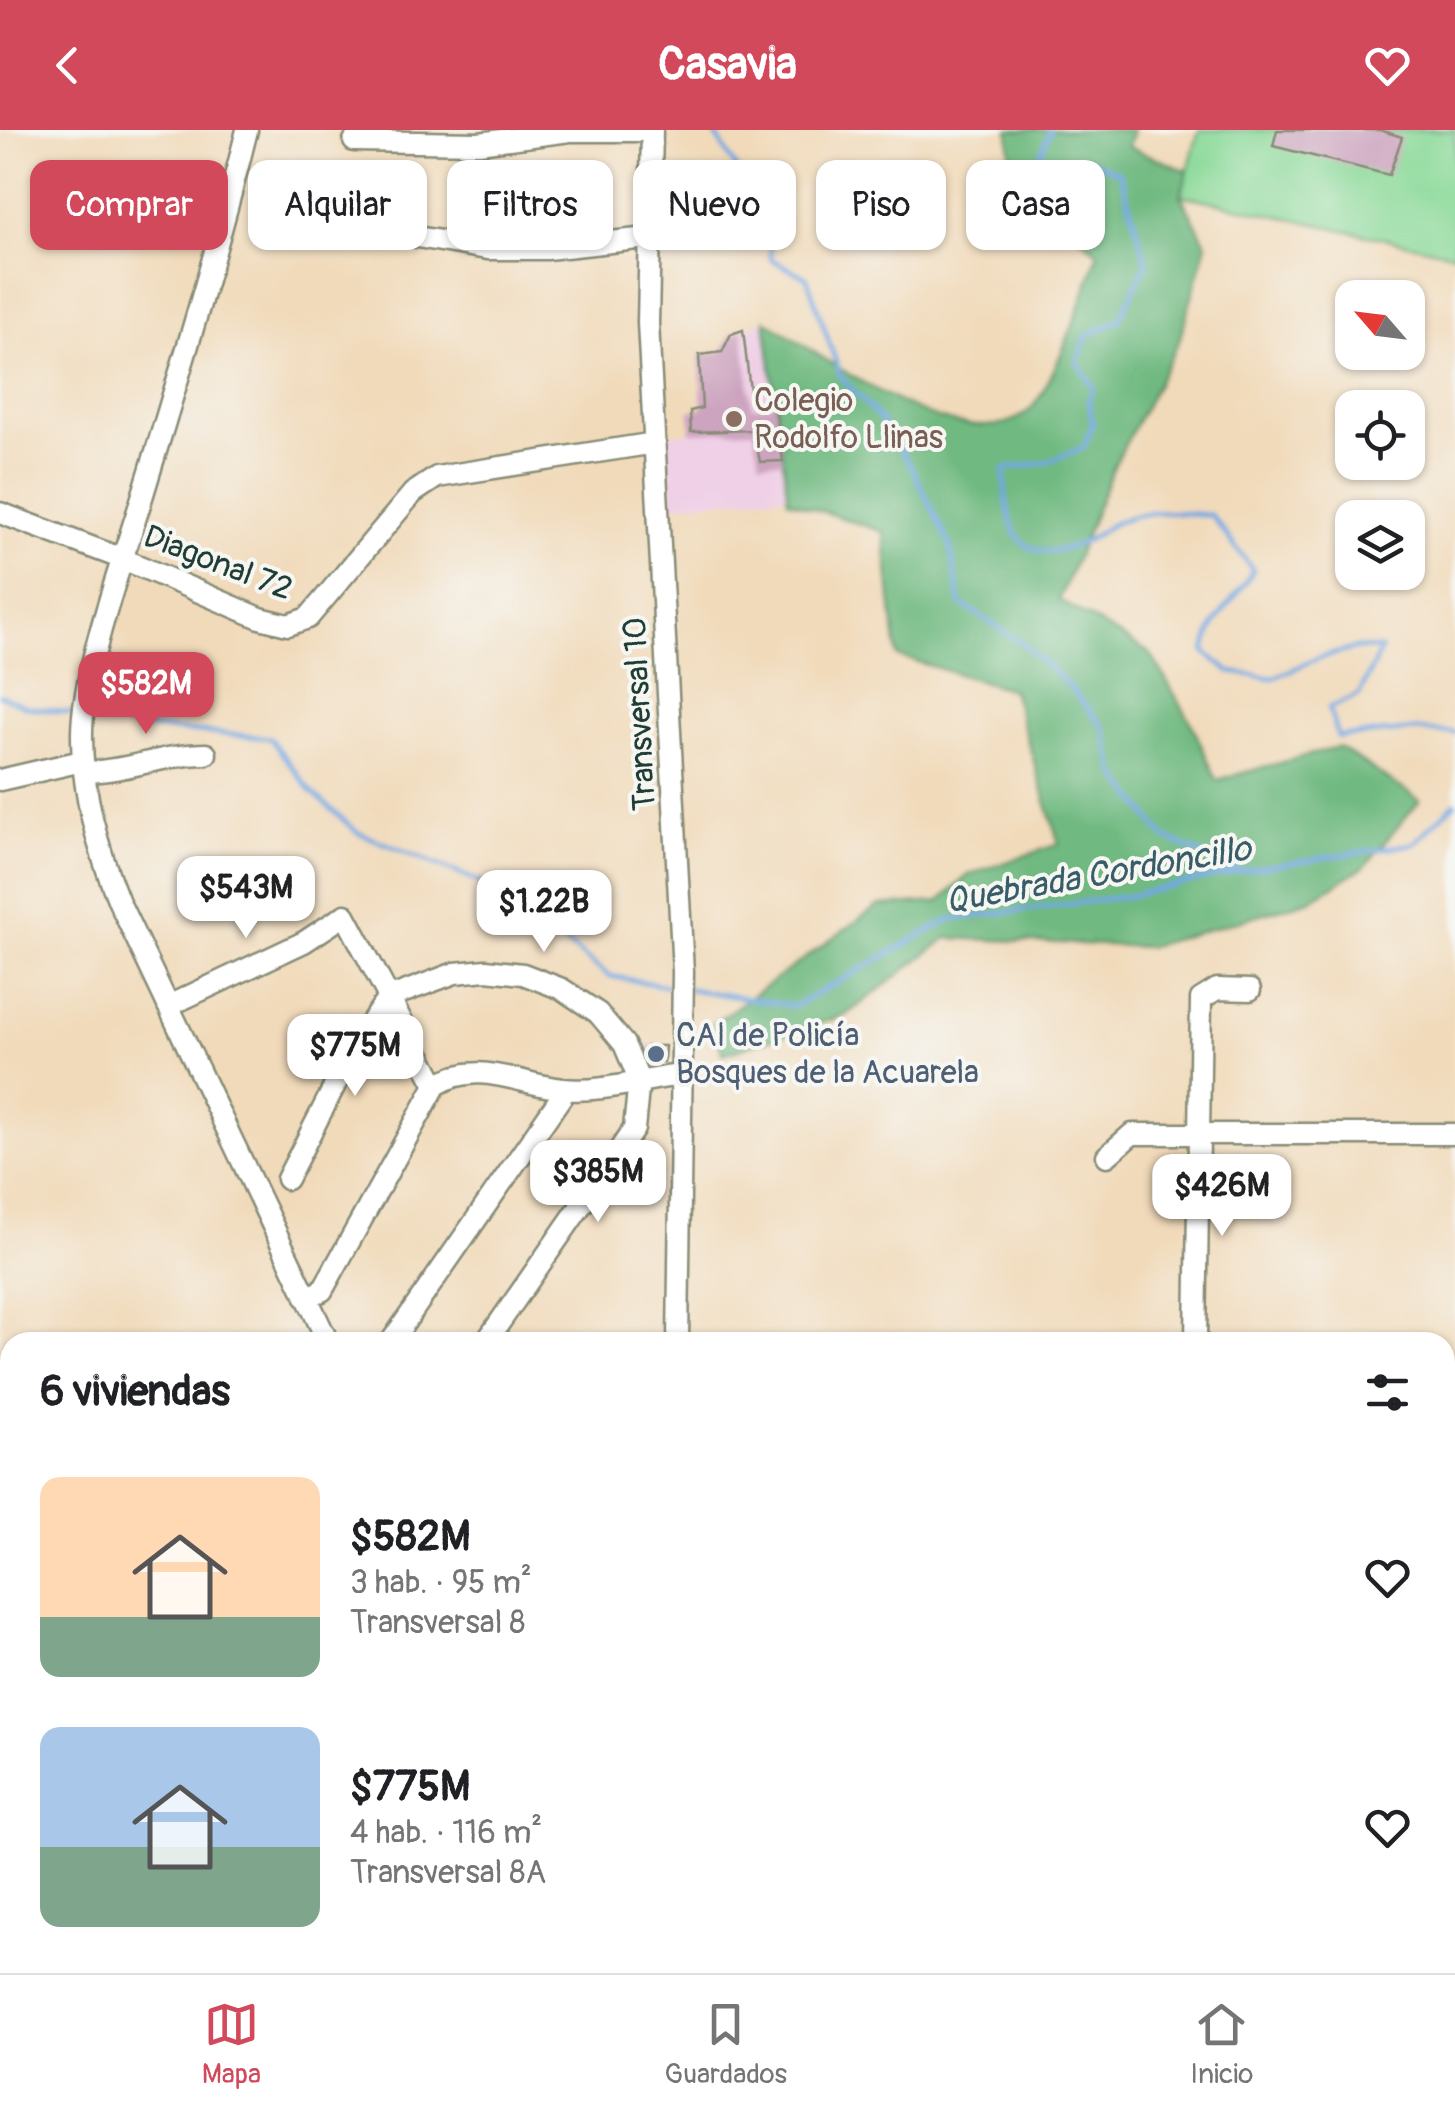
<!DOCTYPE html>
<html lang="es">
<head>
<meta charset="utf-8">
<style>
	:root { --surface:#fff; --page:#f6f6f6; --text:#202124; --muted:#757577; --line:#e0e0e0; --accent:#d1495b }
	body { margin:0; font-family:Pangolin,sans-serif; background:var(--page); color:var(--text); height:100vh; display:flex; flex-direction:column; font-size:38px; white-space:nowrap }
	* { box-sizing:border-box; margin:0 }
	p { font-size:32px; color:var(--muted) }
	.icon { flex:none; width:55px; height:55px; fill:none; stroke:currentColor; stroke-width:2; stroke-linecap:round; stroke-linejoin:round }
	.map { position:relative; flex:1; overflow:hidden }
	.panel { position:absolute; left:0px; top:1202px; width:1455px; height:642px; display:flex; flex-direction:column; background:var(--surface); border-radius:30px 30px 0 0; box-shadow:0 2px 8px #0004 }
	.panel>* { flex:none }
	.top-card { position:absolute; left:30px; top:30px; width:1395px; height:90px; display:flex; gap:20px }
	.needle { width:65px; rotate:298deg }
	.fabs { position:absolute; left:1335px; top:150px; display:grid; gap:20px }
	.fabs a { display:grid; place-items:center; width:90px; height:90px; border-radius:20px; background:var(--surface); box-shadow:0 2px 8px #0004; font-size:50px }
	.price { position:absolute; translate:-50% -85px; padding:0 22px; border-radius:20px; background:#fff; color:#222; font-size:32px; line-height:65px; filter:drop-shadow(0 2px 5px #0008) }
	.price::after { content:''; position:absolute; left:50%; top:60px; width:30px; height:22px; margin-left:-15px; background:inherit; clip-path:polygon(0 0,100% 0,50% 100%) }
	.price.selected { background:var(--accent); color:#fff }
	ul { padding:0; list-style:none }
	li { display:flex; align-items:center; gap:30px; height:250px; padding:0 40px }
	li span { display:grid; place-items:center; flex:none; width:280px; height:200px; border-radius:20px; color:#555 }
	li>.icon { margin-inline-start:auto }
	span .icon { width:120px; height:120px; fill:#fffc; stroke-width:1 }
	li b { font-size:42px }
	h2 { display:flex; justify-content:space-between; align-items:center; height:120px; padding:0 40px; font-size:42px }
	.pill { padding:0 35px; border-radius:20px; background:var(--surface); box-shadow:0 2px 8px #0004; font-size:35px; line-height:90px }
	.pill.selected { background:var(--accent); color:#fff }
	header { display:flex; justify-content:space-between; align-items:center; height:130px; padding:0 40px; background:var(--accent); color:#fff; font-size:45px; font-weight:700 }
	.dock { display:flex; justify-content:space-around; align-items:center; height:140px; border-top:2px solid var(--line); background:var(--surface); font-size:28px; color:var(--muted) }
	.dock a { display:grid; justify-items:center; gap:5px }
	.dock .selected { color:var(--accent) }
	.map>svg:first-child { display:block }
	.built { fill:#efd0e6 }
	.green { fill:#8ad998; stroke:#548b66; stroke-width:2.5 }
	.forest { fill:#6fb980; stroke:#477b5a; stroke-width:2.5 }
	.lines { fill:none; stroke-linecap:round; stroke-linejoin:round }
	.stream { stroke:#73a8e0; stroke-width:5 }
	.building { fill:#cda4bf }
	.minor-casing { stroke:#888c77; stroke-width:25 }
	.minor { stroke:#fff; stroke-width:20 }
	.education-dot { fill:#8d6e63; stroke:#f6f6f2; stroke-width:4 }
	.service-dot { fill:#5c6f8a; stroke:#f6f6f2; stroke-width:4 }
	.labels { text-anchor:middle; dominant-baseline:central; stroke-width:8; stroke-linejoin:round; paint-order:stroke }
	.education-label { font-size:32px; fill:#785e54; stroke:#f6f6f2; text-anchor:start }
	.street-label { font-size:32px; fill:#1f3d34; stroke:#f6f6f2 }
	.service-label { font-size:32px; fill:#4e5e75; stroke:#f6f6f2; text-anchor:start }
	.water-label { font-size:35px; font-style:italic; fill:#385d68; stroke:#f6f6f2 }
</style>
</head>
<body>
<header><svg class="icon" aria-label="back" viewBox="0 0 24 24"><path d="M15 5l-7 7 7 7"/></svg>Casavia<svg class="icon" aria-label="heart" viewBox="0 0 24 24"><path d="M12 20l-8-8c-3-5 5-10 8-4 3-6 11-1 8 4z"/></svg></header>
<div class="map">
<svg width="1455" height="1843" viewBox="0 0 1455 1843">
	<rect width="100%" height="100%" fill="#f6f6f2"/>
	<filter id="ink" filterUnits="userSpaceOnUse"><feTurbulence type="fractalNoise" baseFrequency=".01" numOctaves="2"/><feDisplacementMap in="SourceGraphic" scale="20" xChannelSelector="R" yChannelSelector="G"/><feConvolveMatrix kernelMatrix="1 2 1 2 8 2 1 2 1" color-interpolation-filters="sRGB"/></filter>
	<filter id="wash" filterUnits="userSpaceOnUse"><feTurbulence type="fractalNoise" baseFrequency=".0048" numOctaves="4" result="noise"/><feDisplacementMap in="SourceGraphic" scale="40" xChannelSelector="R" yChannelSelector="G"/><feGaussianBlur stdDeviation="2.25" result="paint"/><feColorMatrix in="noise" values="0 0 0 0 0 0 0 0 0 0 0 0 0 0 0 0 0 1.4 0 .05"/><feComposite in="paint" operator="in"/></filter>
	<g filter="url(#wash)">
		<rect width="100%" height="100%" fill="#f1daba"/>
		<path class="built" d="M765,190L779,299L811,363L670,375L666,304L691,302L690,281L702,278L699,225L722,222L731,204Z"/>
		<path class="green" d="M1199,0H1455V124L1181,65Z"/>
		<path class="forest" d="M1009,0H1133L1128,17L1188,41L1181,65L1207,115L1179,211L1114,336L1059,470L1150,523L1190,590L1217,650L1338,617L1420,670L1365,736L1310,770L1148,817L947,808L846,885L723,924L714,893L878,776L939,772L968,745L1059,714L1012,560L897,526L884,402L788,370L765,190C824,226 960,333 1026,283C1052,264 1087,156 1098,123L1068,95L1012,59Z
			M0,1618L10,1624V1835H1445V1749L1455,1747V1843H0Z"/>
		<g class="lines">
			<path class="stream" d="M713,0L742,48L770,63L777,75L770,111L771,129L807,148L841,247L880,289L912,338L950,415L960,473L1023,514L1066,553L1104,597L1115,642L1164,707L1237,741
				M1050,0L1035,39L1058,52L1092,31L1120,43L1147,133L1119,190L1087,206L1077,232L1094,258L1088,271L1093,292L1084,317L1048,332L1004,339C1006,389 1013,441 1079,414C1096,407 1109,393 1127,388C1158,378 1180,384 1211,385L1253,440C1237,470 1210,487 1205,522L1230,542L1273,548L1319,528L1357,518L1381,519L1359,565L1329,578L1338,607L1417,600L1455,603
				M0,565L27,577L79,584
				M90,586L139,597L270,608L311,661L357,702L494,758L609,846L678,858
				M689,859L795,876L949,790L1129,766L1238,741L1413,714L1455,673
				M0,1804L10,1803
				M663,1835L679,1843"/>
		</g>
		<g id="blocks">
			<path class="building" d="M1277,0H1380L1402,7L1389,45L1273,16Z
				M743,200L752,277L775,274L783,331L760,332L754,300L691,302L690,281L702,278L699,225L722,222L731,204Z
				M647,916H665L664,932H647Z"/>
		</g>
	</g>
	<g filter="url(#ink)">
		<use href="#blocks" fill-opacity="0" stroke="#888c77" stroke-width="2.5"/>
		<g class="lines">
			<defs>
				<path id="minor" d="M247,0C216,126 178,249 140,374C121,435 83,540 82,602C81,658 98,721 119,772L328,1212
					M652,0L648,193L683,842L678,1212
					M354,11L479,13L570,1H652
					M307,88L487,119H547L647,108
					M0,383L123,429L260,488L288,495L308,488L413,363L437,347L655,313
					M86,642C128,641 164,624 206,624
					M0,650L82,631
					M168,876L304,812L345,785L436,955
					M1107,1026L1132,1004H1455
					M287,1049L357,912L388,868L455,843L486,840L523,844L562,859L598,883L624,914L639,950L634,999L486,1212
					M306,1167L322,1161L436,955C480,928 518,955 564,959C601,963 645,949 681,945
					M391,1212L566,960
					M1196,1212L1201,869L1217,859L1250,860
					M1445,1249H1455
					M1445,1270H1455
					M1445,1574H1455
					M0,1711L10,1705"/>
			</defs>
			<use href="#minor" class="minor-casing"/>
			<use href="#minor" class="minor"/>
		</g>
	</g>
	<circle class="education-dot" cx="734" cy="289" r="10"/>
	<circle class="service-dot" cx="656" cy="924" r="10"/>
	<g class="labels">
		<g class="education-label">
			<text x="754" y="271">Colegio<tspan x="754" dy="37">Rodolfo Llinas</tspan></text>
		</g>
		<g class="street-label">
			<text transform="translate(218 433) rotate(21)">Diagonal 72</text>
			<text transform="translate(640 584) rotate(-93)">Transversal 10</text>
		</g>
		<g class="service-label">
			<text x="676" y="906">CAI de Policía<tspan x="676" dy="37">Bosques de la Acuarela</tspan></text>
		</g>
		<g class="water-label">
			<text transform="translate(1098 745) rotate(-10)">Quebrada Cordoncillo</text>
		</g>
	</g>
</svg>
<div class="fabs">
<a><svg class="needle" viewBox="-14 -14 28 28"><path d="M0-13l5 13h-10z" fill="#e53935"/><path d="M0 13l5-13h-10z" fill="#757577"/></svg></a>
<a><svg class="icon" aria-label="locate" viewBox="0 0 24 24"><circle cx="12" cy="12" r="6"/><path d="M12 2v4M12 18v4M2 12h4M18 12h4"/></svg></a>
<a><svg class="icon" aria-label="layers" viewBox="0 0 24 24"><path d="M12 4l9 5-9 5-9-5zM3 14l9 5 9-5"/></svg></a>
</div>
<b class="price selected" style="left:146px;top:607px">$582M</b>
<b class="price" style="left:246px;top:811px">$543M</b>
<b class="price" style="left:544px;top:825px">$1.22B</b>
<b class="price" style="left:355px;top:969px">$775M</b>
<b class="price" style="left:598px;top:1095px">$385M</b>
<b class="price" style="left:1222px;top:1109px">$426M</b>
<div class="top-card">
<a class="pill selected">Comprar</a>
<a class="pill">Alquilar</a>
<a class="pill">Filtros</a>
<a class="pill">Nuevo</a>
<a class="pill">Piso</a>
<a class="pill">Casa</a>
</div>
<section class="panel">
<h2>6 viviendas<svg class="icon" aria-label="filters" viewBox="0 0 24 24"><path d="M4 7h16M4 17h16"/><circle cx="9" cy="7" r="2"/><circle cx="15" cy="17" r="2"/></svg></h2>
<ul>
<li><span style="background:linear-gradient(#ffd9b3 70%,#7fa58c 0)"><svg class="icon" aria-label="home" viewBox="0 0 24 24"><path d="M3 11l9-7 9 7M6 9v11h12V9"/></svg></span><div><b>$582M</b><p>3 hab. · 95 m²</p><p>Transversal 8</p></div><svg class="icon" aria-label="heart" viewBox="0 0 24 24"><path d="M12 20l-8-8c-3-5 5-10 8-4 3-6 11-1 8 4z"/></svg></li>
<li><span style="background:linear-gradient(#a9c7e8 60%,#7fa58c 0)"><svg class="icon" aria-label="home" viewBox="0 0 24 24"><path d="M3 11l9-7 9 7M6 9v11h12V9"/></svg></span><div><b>$775M</b><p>4 hab. · 116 m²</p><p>Transversal 8A</p></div><svg class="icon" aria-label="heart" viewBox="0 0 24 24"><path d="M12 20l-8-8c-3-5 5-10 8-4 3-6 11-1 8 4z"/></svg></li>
</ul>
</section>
</div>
<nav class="dock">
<a class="selected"><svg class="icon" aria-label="map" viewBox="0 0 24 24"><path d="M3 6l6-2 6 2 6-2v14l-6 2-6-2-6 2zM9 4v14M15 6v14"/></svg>Mapa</a>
<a><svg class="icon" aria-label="saved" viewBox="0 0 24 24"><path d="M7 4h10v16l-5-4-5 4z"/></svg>Guardados</a>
<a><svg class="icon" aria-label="home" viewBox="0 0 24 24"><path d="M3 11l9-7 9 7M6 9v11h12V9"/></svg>Inicio</a>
</nav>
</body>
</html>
